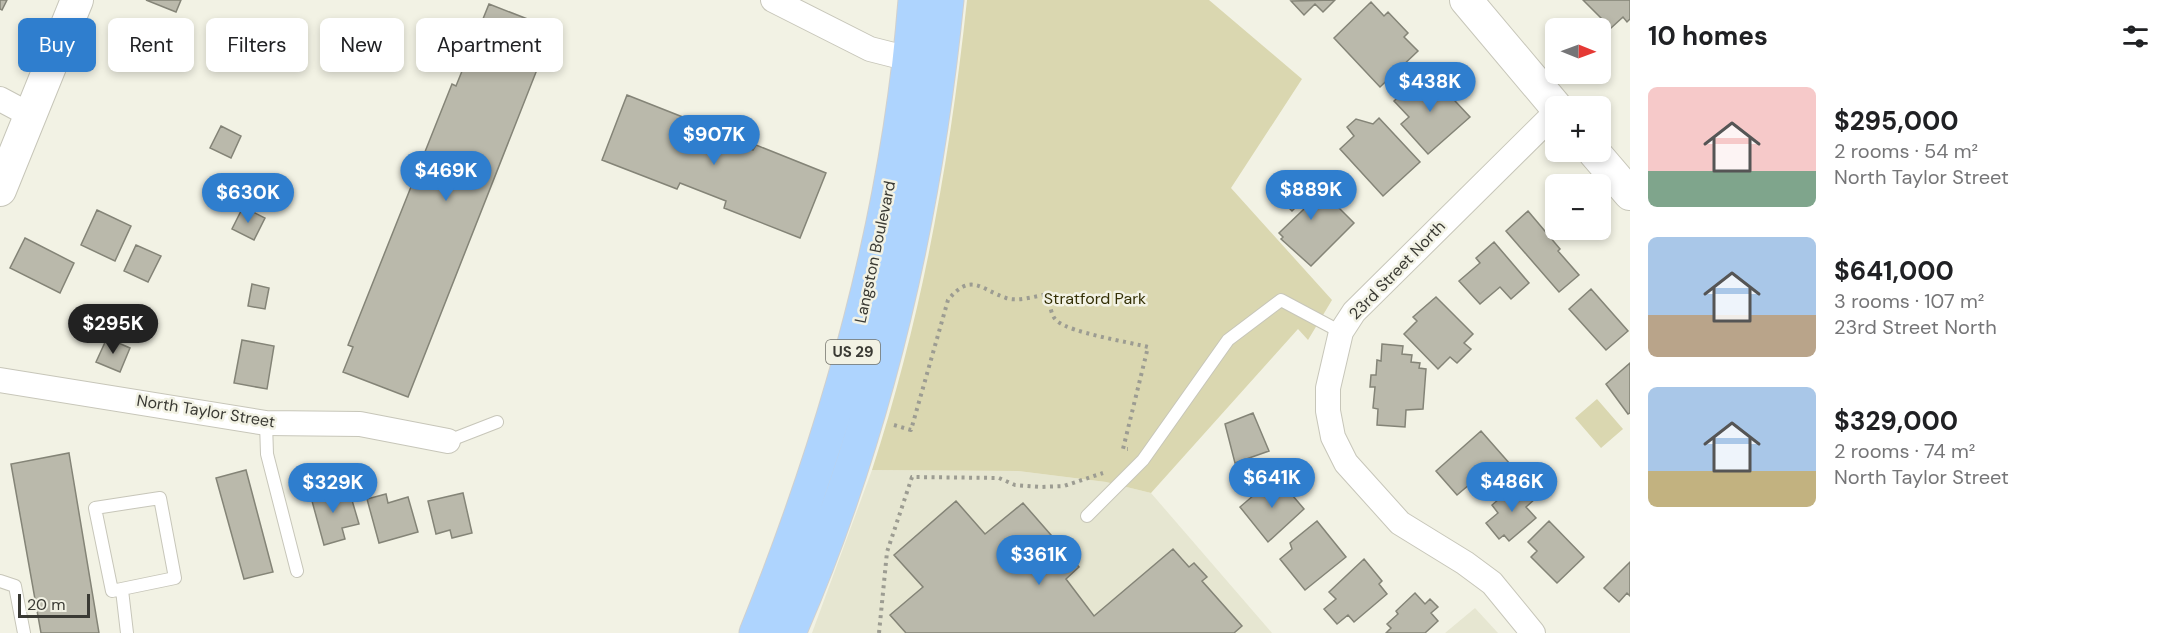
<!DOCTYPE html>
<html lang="en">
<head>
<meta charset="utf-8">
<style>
	:root { --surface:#fff; --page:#f6f6f6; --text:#202124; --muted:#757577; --accent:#2f7ece }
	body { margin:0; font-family:"DM Sans",sans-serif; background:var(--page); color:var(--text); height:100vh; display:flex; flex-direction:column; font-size:22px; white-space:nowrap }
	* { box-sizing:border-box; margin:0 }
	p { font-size:20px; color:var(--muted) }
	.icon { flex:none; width:33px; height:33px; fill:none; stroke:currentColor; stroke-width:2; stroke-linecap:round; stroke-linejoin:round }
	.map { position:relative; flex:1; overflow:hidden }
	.side { display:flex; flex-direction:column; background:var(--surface); width:540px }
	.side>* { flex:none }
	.banner { position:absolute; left:18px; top:18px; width:570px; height:54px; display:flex; gap:12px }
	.needle { width:39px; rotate:91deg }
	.buttons { position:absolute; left:1545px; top:18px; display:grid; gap:12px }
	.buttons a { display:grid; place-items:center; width:66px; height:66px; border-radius:9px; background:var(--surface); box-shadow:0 3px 9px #0003; font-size:30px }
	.scale { position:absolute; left:18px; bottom:15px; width:72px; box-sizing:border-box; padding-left:6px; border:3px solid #3a3a34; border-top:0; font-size:16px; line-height:21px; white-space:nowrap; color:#3a3a34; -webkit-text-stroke:4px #f2f2e4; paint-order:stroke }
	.price { position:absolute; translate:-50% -51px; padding:0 14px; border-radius:21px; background:var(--accent); color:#fff; font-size:20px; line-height:39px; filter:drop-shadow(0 2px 3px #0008) }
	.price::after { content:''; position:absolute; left:50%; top:36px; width:18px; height:14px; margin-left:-9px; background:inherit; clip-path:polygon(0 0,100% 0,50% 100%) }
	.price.active { background:#222; color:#fff }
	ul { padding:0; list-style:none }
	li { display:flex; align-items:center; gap:18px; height:150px; padding:0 18px }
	li span { display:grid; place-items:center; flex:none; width:168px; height:120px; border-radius:9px; color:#555 }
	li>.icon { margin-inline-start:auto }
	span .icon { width:72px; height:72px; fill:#fffc; stroke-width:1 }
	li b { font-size:26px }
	h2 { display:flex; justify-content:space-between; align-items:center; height:72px; padding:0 18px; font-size:26px }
	.tag { padding:0 21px; border-radius:9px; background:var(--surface); box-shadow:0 3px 9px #0003; font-size:21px; line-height:54px }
	.tag.active { background:var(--accent); color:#fff }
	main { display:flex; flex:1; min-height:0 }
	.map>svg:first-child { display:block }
	.built { fill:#e6e6d1 }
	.green { fill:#dad7b0 }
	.building { fill:#bab9ab; stroke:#848477; stroke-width:1.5 }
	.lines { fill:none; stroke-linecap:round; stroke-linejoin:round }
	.service-casing { stroke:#c7c6b9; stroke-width:14 }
	.minor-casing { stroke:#c7c6b9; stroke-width:26 }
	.tertiary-casing { stroke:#c7c6b9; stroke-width:34 }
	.primary-casing { stroke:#d0d0ce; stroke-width:35 }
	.path { stroke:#9c9c92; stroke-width:4; stroke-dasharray:3 4.5; stroke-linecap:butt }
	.service { stroke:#fff; stroke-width:12 }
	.minor { stroke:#fff; stroke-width:24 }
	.tertiary { stroke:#fff; stroke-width:32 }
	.primary { stroke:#aed4fe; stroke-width:33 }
	.labels { text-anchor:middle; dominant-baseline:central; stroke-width:5; stroke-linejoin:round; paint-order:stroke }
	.shield { fill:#f2f2e4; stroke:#717169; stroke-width:1.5 }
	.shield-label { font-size:15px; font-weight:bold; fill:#3a3a34 }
	.street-label { font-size:16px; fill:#3a3a34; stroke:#f2f2e4 }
	.park-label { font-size:16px; fill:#332f05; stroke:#f2f2e4 }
</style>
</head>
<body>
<main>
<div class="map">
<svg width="1630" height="633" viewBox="0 0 1630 633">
	<rect width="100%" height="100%" fill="#f2f2e4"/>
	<path class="built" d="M872,470L1018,471L1106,482L1151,493L1272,633H812Z
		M1475,608L1498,633H1445Z"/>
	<path class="green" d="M967,0H1209L1302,79L1231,188L1332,300L1308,340L1298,329L1151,493L1106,482L1018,471L872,470C922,317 950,160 967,0Z
		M1597,399L1623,429L1601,448L1575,418Z"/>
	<path class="building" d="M0,0H7L2,10L0,9Z
		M146,0H181L176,12Z
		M1335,0L1323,12L1315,4L1304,15L1291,1Z
		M1583,0H1630V19L1627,22L1623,17L1611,28Z
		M1371,2L1384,16L1388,12L1408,33L1404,37L1418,51L1380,87L1334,38Z
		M489,4L553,29L408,397L343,372L353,347L348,345L452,84L456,86Z
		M1427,71L1470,117L1428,154L1401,124L1409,117L1394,101Z
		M627,95L703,125L701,130L753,150L756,145L826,173L800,238L724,208L726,201L680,183L677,189L602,160Z
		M1379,118L1420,162L1383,196L1340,149L1354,136L1347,127L1356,119L1373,124Z
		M221,126L241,136L231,158L210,148Z
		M1294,173L1312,192L1309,195L1313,199L1322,191L1354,223L1311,266L1281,239L1283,237L1279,233L1304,209L1299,204L1292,211L1274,193Z
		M243,207L265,218L254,240L232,229Z
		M97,210L131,226L115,261L81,245Z
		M1528,211L1560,249L1558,251L1579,275L1559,292L1506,231Z
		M25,238L74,263L60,293L10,268Z
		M1494,242L1529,283L1511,299L1500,287L1480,304L1459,281L1480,263L1476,258Z
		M136,245L161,256L148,282L124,271Z
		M252,284L269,288L265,309L248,306Z
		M1591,289L1628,331L1606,350L1569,309Z
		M1436,297L1473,334L1464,343L1471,349L1457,363L1450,357L1438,369L1404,334L1417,321L1413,317Z
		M107,338L130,348L120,372L96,362Z
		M242,340L274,346L267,389L234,383Z
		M1382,344L1403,346L1402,354L1412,355L1411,362L1420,363L1419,368L1426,369L1423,409L1406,410L1405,427L1377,425L1378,409L1373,408L1375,387H1370L1371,375H1376L1377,360L1381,361Z
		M1630,363V413L1628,414L1606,384Z
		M1253,413L1269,451L1235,463L1225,424Z
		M1481,431L1510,464L1490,482L1482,474L1457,495L1436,471Z
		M69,453L99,633H41L11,464Z
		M246,470L273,572L244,579L216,478Z
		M1276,476L1304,509L1268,542L1240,507Z
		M1520,481L1535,499L1526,507L1536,518L1509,541L1504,535L1499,539L1486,523L1498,513L1492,505Z
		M324,486L327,496L349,490L359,524L342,528L345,539L324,545L309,490Z
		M463,493L472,533L452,538L450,530L436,534L428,501Z
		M386,494L388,503L408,497L418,532L379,543L367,499Z
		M956,501L985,534L1023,503L1079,567L1066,579L1094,616L1173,549L1189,567L1194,563L1207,577L1202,581L1242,626L1234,633H906L890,615L923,587L894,555Z
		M1317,521L1346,557L1305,590L1280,559L1292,549L1290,543Z
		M1549,521L1584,557L1557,583L1531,557L1537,551L1528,542Z
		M1364,559L1382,581L1379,584L1387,594L1354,622L1348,615L1337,624L1324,609L1336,599L1329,592Z
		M1630,562V596L1627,593L1619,602L1604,588Z
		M1415,593L1425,604L1430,599L1438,607L1431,613L1438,621L1425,633H1386L1391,628L1387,624L1398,614L1396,611Z"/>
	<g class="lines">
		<defs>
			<path id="service" d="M266,423L267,454L297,571
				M448,441L497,422
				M160,498L175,578L112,591L95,508Z
				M1087,516L1143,460L1228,340L1281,300L1341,332
				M0,581L15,586L24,633
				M122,590L127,633"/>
			<path id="minor" d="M773,0L870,49L925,63
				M0,99L30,115
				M0,380L266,423L360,424L448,441
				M1533,633L1492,583L1465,563L1400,523L1346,463L1333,437L1328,411V388L1341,332L1354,312L1556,112"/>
			<path id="tertiary" d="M1466,0L1556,107
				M1594,152L1630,194
				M0,190L77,0"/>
			<path id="primary" d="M756,633C838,430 898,219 915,0
				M789,633C877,432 925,217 947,0"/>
		</defs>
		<use href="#service" class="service-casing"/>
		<use href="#minor" class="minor-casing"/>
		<use href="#tertiary" class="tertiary-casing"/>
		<use href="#primary" class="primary-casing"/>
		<path class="path" d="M894,425L911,430L948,300C971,272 980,289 1006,298C1018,302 1036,296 1048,294C1050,303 1050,315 1057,321C1071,333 1129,342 1148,347L1123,449H1128
			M879,633L887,552L912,477L999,478L1015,485L1040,487L1064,486L1103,473"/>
		<use href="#service" class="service"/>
		<use href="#minor" class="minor"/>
		<use href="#tertiary" class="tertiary"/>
		<use href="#primary" class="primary"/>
	</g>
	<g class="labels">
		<rect class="shield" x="826" y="340" width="54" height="24" rx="4.5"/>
		<g class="shield-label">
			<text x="853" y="352">US 29</text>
		</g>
		<g class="street-label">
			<text transform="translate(875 252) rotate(-78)">Langston Boulevard</text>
			<text transform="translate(1397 270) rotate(-46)">23rd Street North</text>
			<text transform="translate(206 411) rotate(9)">North Taylor Street</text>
		</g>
		<g class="park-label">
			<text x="1095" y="298">Stratford Park</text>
		</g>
	</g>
</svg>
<div class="buttons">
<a><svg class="needle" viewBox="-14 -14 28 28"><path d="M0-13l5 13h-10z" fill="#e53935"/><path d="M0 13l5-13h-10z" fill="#757577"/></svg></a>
<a>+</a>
<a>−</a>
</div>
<div class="scale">20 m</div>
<b class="price" style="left:1430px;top:113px">$438K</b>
<b class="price" style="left:714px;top:166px">$907K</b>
<b class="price" style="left:446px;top:202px">$469K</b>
<b class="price" style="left:1311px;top:221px">$889K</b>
<b class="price" style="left:248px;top:224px">$630K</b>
<b class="price active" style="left:113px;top:355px">$295K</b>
<b class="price" style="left:1272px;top:509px">$641K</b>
<b class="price" style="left:1512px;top:513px">$486K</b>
<b class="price" style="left:333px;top:514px">$329K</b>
<b class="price" style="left:1039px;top:586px">$361K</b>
<div class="banner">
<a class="tag active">Buy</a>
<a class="tag">Rent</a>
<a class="tag">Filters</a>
<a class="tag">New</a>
<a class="tag">Apartment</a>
</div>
</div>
<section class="side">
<h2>10 homes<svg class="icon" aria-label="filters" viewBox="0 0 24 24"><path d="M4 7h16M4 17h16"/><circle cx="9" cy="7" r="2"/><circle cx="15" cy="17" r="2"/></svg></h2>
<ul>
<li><span style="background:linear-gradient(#f6c9c9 70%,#7fa58c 0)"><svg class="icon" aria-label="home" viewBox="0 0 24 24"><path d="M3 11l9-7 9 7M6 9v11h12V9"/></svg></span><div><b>$295,000</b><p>2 rooms · 54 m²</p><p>North Taylor Street</p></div></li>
<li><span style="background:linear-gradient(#a9c7e8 65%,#b9a48a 0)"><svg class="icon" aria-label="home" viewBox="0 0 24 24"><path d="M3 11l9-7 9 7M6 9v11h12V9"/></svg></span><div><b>$641,000</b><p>3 rooms · 107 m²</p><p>23rd Street North</p></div></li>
<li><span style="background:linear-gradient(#a9c7e8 70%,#c2b280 0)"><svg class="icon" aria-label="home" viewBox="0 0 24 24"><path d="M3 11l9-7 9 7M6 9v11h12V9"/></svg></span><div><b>$329,000</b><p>2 rooms · 74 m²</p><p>North Taylor Street</p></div></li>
</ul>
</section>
</main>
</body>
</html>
